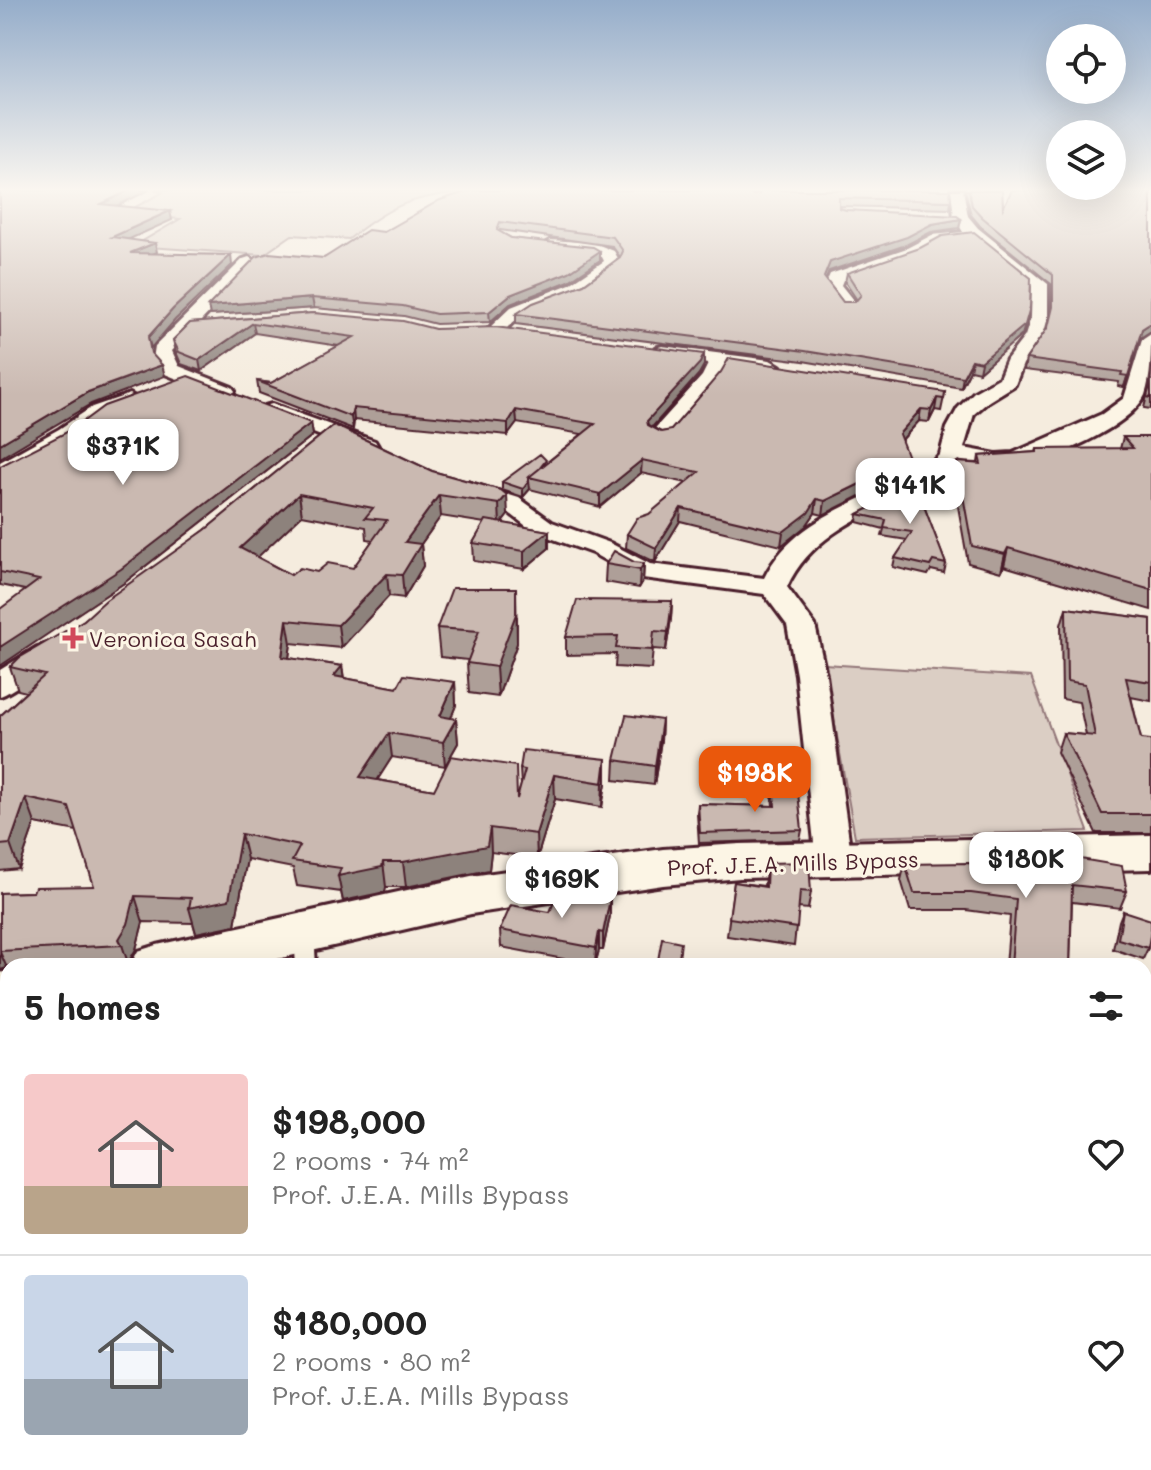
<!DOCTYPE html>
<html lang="en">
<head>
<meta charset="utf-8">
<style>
	:root { --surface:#fff; --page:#f2f2f2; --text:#222; --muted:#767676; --line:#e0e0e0; --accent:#ea580c }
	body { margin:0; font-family:Mali,sans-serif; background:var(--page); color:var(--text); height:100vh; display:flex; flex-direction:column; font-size:30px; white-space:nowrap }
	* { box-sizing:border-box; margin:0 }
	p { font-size:26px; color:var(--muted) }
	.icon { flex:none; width:44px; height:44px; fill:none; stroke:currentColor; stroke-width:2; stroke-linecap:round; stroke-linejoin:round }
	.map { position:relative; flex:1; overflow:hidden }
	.side { position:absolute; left:0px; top:958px; width:1152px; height:512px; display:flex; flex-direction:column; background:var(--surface); border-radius:24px 24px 0 0; box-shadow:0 8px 32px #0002 }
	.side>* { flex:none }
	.buttons { position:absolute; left:1046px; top:24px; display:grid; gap:16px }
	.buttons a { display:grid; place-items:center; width:80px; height:80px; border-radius:50%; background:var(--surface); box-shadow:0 8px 32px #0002; font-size:40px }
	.price { position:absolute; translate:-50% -68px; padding:0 18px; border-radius:16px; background:#fff; color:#222; font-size:26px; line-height:52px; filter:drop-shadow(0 2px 4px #0008) }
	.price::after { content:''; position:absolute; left:50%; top:48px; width:24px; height:18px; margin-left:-12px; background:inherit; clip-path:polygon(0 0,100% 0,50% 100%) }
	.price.current { background:var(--accent); color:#fff }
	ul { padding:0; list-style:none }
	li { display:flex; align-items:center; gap:24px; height:200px; padding:0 24px }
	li+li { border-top:2px solid var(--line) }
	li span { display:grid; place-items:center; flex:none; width:224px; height:160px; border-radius:8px; color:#555 }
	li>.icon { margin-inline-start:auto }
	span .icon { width:96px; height:96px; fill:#fffc; stroke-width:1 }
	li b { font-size:34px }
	h2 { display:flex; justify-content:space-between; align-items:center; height:96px; padding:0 24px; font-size:34px }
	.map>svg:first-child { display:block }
	.green { fill:#dbcec4; stroke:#927678; stroke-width:2 }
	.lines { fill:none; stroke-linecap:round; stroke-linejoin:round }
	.lane-casing { stroke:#4a1f2b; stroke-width:6 }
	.street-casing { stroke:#4a1f2b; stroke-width:6 }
	.secondary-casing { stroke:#4a1f2b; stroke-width:6 }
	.lane { fill:#fcf5e5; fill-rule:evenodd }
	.street { fill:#fcf5e5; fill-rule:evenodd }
	.secondary { fill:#fcf5e5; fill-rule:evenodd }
	.wall { fill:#ae9f98; stroke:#4a1f2b; stroke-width:2; fill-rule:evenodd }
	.shaded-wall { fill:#8d827c; stroke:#4a1f2b; stroke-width:2 }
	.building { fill:#cab9b1; stroke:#4a1f2b; stroke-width:2; fill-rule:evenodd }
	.poi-dot { fill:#d1495b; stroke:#fcf5e5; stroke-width:3 }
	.labels { text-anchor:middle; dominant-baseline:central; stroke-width:6; stroke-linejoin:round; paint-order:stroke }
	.poi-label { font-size:22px; fill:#4a1f2b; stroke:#fcf5e5; text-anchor:start }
	.street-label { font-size:22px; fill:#4a1f2b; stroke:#fcf5e5 }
</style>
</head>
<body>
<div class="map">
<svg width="1151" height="1470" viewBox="0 0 1151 1470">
	<rect width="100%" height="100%" fill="#f5ecde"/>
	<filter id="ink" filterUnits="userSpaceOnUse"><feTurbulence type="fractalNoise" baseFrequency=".0125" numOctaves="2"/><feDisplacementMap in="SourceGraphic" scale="16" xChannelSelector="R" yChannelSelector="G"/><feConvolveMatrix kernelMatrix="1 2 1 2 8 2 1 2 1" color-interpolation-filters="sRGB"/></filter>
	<g filter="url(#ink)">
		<path class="green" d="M154,190H476C415,198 398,199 349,239L292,235L263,255L134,246L180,219L122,214L162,193Z
			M824,664L1031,677L1088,831L855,837Z"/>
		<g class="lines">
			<defs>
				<path id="lane" d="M304,928L311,930L314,935L316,966H296L294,935L297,930Z"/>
				<path id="street" d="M951,190H963L968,216L978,228L1048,284V317L1043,336L1023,364L1015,385L989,401L974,414L964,448L996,454L1013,453L1102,414L1124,398L1142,340L1151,334C1151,354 1151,377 1145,395C1130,428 1042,465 1007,468C990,469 974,464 958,460C947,475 929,483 912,491C864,515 810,536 787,587L815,625L826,675L852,861L847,870L834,874L821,870L816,861L796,675L787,625L764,594L635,577L592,553L534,532L503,508L460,494L456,489L460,484L468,482L519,498L552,522L610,543L650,564L764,578C797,511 877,499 934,460L940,454L947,428L958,408L974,392L999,378L1007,359L1025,336L1031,317L1032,286L973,238L940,242L917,254L843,280L841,285L857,305L854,309H842L825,285L830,274L907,248L932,235L963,232L954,217Z
					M551,240L594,243L614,251L620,262C587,300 530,297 502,334H490L487,330L511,307L570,284L604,261L602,257L591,252L546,248L543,245Z
					M249,257L257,262L255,265L172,351L179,366L232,387L235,391L232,395H218L165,374L153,359L155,346L243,259Z
					M662,346L770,360L780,366L770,372L726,366L718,382L668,440L660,442L649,435L702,376L708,364L655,356L653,352L655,348Z
					M130,394L140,400L137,404L106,415L75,439L0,478V462L59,429L92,407Z
					M272,404L375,441L378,446L375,451H359L265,414L262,410L265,406Z
					M47,644L57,647L62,653C56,661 9,694 0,696V670L37,647Z"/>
				<path id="secondary" d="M1151,835V869L740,878L663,885L471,914L247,966H130L138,951L157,945L471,876L663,849L740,844Z
					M8,971V1015L0,1017V973Z"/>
			</defs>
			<use href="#lane" class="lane-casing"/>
			<use href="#street" class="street-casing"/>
			<use href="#secondary" class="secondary-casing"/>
			<use href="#lane" class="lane"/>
			<use href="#street" class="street"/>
			<use href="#secondary" class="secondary"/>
		</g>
		<path class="wall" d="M472,190H748L747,191L752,195L951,201L950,209L839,206V208L846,210L961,219L959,228L931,232L906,245L829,271L826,280L843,302H855L857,300L845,282L847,273L1028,316L1022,335L979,372L970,370L961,388L803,361L516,324V314L584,284L620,257L612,246L500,230V232L511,238L600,251V260L569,281L510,304L490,322L436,324L404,316L314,308L210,315L324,258L384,232Z
			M965,190H1002L1003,208L1139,339L1124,387L1118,386L1119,382L1024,370L1026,359L1048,327L1051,316V284L980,226L971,215Z
			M313,313L704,365L699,374L652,427L661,432L945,392L941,411L935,410L929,422L919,421L901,441L906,473L823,515L815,513L806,526L781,546L680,521L655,562L626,548L627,534L687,483L641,473L600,507L530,489L523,497L502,490V482L546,463L582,434L517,423L508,435L354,420L353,429L259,393L257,381L271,383L339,346L255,333L201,371L181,364L176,352L173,340L190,323Z
			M1151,379V409L1144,408Z
			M311,423L313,435L124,583L1,664L25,590L0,585V467Z
			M334,425L432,471L501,490L508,515L502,523L549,531V548L524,569L474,561L473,543L485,523L441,516L421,544L423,566L404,598L389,596L341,648L291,643L289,658L342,666L344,678L397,688L455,682L456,705L451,718L456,719L458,743L445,766L392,757L377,780L434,790L517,797L521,785L520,769L606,759V783L602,807L555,799L537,858L491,852L489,870L406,887H386L385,892L343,901L341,892L297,886L293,868L247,859L235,925L196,933L193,923L143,922L136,949L128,963L129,966H8V970L7,968L0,970V893L33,892L94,886L77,831L35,823L19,869L0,871V716L26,692L18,690L10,667L84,620L205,530ZM302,515L366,527L367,539L373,540L353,568L291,575L257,557Z
			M1123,437H1151V610L1004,566L1001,572L968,563L953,478L957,462L978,463L979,456L1036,452L1037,449H1120Z
			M916,485L946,564L944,573L931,570L928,575L893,567L895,558L907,540L882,536L884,529L857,522L858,514Z
			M644,563L643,581L639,588L605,582L606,564Z
			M672,601L671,619L666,650L653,649L651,669L615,667L616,654L566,655V637Z
			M1066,608L1151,619V701L1131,697L1141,739L1151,742V833H1096L1057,752L1063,733L1086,735L1079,702L1062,699L1061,625Z
			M517,617V643L498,697L469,693L467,663L468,660L440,657L437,628Z
			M662,720L661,740L654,785L614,780L615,760Z
			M773,783L802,830L800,840L699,843L697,814L698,804L773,806L772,793Z
			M1054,858L1127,891L1120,908L1072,902L1070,966H1006L1010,916L966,910H910L901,880L905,864L1049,873Z
			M767,863L811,892L808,909L798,908L794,946L727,936L734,882L764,886Z
			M1123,911L1148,948L1143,959L1113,949L1119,921Z
			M550,912L610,916L603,950H599L595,965L501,947L500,930Z
			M0,993L8,995V1064L0,1075Z
			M1146,1148L1151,1150V1247L1144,1244V1152Z
			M108,1462H225L237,1470H121Z
			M346,1462H425L422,1470H406L385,1464Z
			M814,1462H850L848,1470H834Z
			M988,1462H1144L1151,1470H1008Z"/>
		<path class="shaded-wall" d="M130,190H149L103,213L101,204Z
			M170,211L172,220L114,246L112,237Z
			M961,219L959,228L931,232L906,245L829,271L823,287L824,277L830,262L932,224Z
			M155,243L157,252L133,263L130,253Z
			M600,251V260L569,281L510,304L490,322L489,312L510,295Z
			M231,255L232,265L175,320L151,348L148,337L173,309Z
			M312,298L314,308L210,315L208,306Z
			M1030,307L1022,335L979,372L981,362Z
			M253,323L255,333L201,371L199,360Z
			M1151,323V331L1139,339L1124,387L1142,329Z
			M704,354V365L699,374L647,433V421Z
			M972,360L970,370L961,388L963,377Z
			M162,365L165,376L91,404L0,458V444L88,392Z
			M937,398L935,410L929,422L931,410Z
			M353,408L354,420L353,429L351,417Z
			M921,409L919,421L896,446L899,434Z
			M516,410L517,423L508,435V423Z
			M311,423L313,435L124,583L0,666V647Z
			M642,460L641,473L600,507V494Z
			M909,460L906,473L823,515L825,501Z
			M529,481L530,489L523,497V489Z
			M299,494L302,515L244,570L240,548Z
			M439,495L441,516L421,544L423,566L404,598L402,575L405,542Z
			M507,495L508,515L500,525L499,504Z
			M817,499L815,513L806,526L781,546L783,532Z
			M681,508L680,521L655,562L656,548Z
			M549,531V548L524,569V551Z
			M1008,548L1004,566L1001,572L1005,554Z
			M644,563L643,581L639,588L640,570Z
			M387,574L389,596L341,648L338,625Z
			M516,588L517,643L498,697L496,667Z
			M672,601L671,619L666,650L668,632Z
			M287,620L291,643L286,680L282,657Z
			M342,666L345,689L334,676Z
			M455,682L456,705L442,740L440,716Z
			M456,719L458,743L445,766L443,742Z
			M662,720L661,740L654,785L655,766Z
			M389,733L392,757L364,801L360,777Z
			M606,759V783L602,807L603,783Z
			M554,775L555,799L537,858L536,834Z
			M26,798L35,823L19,869L10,844Z
			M490,828L491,852L489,870L406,887L403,862Z
			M241,834L247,859L235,925L196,933L189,908Z
			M383,862L386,887L385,892L343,901L338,876Z
			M135,896L143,922L136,949L128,963L122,945L119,939Z
			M610,899V916L603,950V933Z
			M599,932V950L595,965L596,948Z
			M0,952L7,968L0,970Z
			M2,1027L8,1039V1064L0,1075V1030Z
			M8,1174V1220L0,1230V1185Z
			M45,1462H62L67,1470H39Z
			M376,1462H385V1464L381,1470H371Z
			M418,1462H425L422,1470H420Z"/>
		<path class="building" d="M0,190H130L101,204L170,211L112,237L155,243L130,253L231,255L173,309L148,337L151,353L162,365L88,392L0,444Z
			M472,190H745L752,195L759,194L761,190H950L951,201L839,198V208L846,210L957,216L961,219L932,224L907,237L830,262L824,277L843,302H855L861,295L847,273L920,248L942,236L974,232L1031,278L1030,307L1025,325L981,362L972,360L963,377L805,351L516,314L533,303L584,284L620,258L623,251L613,237L500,222L497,230L511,238L593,247L600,251L569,272L510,295L489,312L436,314L403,306L312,298L208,306L256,257L269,253L324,258L368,230L384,232L440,200Z
			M969,190H1002L1003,208L1012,190H1151V323L1142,329L1128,376L1121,375L1122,372L1026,359L1048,327L1053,307V275L982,217L972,206Z
			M313,313L403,321L435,329L495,327L704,354L700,363L647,421L648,425L661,432L671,430L721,372L729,358L945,392L944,399L937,398L931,410L921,409L899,434L909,460L825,501L817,499L808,513L783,532L681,508L656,548L627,534L637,518L649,514L699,472L642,460L600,494L529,477L595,424L516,410L508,423L353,408L351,417L257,381L271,383L354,337L253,323L199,360L179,352L173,340L190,323Z
			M188,376L311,423L121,569L0,647V609L39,580L0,572V466L73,429L104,406Z
			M1151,382V398L1147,397Z
			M334,425L432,471L501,490L507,495L499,504L439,495L405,542L421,544L402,575L387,574L338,625L287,620L282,657L342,666L334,676L397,688L404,675L455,682L440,716L456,719L443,742L389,733L360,777L434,790L451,756L516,766L517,799L525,770L520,769L523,750L606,759L603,783L554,775L536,834L490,828L487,846L403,862H383L382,867L338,876L341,868L292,861L300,846L241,834L229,900L189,908L191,898L135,896L128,924L119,939L122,945L0,951V893L33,892L35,887L94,886L69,807L26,798L10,844L0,845V716L45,675L10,667L19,658L84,620L106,600L205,530ZM299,494L373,508L365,518L387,520L353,568L328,563L317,572L300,568L291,575L240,548Z
			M1123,437H1151V590L1008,548L1005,554L972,546L957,462L981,464L979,456L1037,452V449L1133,448Z
			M540,454L546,460L539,469L529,477V481L523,489L502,482Z
			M916,485L946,564L933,561L930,566L895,558L912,532L884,528L886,520L858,514Z
			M486,520L549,531L524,551L473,543Z
			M614,551L634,562L644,563L640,570L606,564Z
			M452,588H516V614L496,667L467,663L479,631L437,628Z
			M577,600L672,601L668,632L654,631L652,650L616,648L618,636L566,637Z
			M1066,608L1151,619V682L1126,678L1141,739L1150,740L1151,742V814H1102L1063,733L1095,736L1085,684L1067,681Z
			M626,715L662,720L655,766L615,760Z
			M773,783L797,784L802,830L700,833L698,804L775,806Z
			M1069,857L1122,866L1127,891L1072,885L1070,966H1011L1016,899L971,893H914L905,864L968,863L1058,875L1054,858Z
			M809,862L811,892L800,891L797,928L729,918L734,882L766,887L767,863Z
			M557,894L581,898L582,895L610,899L603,933L599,932L596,948L500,930L511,905L550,912Z
			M1123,911L1151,920V930L1148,948L1118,939Z
			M662,938L681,942L678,966H657Z
			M0,993L8,995V1027H2L0,1030Z
			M1144,996L1151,998L1147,1060L1144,1059Z
			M0,1123L8,1124V1174L0,1185Z
			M1146,1148L1151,1150V1223L1144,1220V1170Z
			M6,1425L8,1426V1462H45L39,1470H0V1434Z
			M1144,1458L1151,1460V1470H1074L1054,1462H1144Z
			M128,1462H225L237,1470H134L136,1467Z
			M346,1462H376L371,1470H342Z
			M673,1462H776L774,1470H670Z
			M857,1462L871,1470H854Z"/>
	</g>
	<linearGradient id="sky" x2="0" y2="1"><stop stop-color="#95adca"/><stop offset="0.48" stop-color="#faf6f0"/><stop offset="1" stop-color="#faf6f0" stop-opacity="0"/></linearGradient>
	<rect width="1151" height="395" fill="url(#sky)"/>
	<path class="poi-dot" d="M69 626h8v8h8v8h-8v8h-8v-8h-8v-8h8z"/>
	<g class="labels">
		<g class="poi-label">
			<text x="89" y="638">Veronica Sasah</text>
		</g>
		<g class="street-label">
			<text transform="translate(793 863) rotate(-2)">Prof. J.E.A. Mills Bypass</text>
		</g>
	</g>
</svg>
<div class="buttons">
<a><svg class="icon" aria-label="locate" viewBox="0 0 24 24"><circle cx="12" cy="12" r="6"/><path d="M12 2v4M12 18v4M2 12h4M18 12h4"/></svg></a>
<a><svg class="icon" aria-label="layers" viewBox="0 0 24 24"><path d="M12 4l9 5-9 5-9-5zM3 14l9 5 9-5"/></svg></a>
</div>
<b class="price" style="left:123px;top:487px">$371K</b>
<b class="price" style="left:910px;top:526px">$141K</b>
<b class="price current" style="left:755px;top:814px">$198K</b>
<b class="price" style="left:1026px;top:900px">$180K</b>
<b class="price" style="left:562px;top:920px">$169K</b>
<section class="side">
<h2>5 homes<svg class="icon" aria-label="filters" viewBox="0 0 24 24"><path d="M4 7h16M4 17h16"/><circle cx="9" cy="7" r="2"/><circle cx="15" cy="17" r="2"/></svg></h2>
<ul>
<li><span style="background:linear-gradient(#f6c9c9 70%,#b9a48a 0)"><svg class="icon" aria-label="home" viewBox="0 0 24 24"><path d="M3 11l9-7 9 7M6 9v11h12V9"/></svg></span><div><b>$198,000</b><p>2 rooms · 74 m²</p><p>Prof. J.E.A. Mills Bypass</p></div><svg class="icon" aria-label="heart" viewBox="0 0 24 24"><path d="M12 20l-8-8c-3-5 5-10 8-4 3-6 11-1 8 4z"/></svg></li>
<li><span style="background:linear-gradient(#c9d6e8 65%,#9aa5b1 0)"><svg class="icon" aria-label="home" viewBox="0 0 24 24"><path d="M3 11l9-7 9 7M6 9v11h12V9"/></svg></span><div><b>$180,000</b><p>2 rooms · 80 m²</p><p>Prof. J.E.A. Mills Bypass</p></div><svg class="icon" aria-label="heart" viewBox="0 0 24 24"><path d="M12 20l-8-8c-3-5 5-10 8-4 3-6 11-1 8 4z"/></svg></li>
</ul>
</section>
</div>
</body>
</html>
